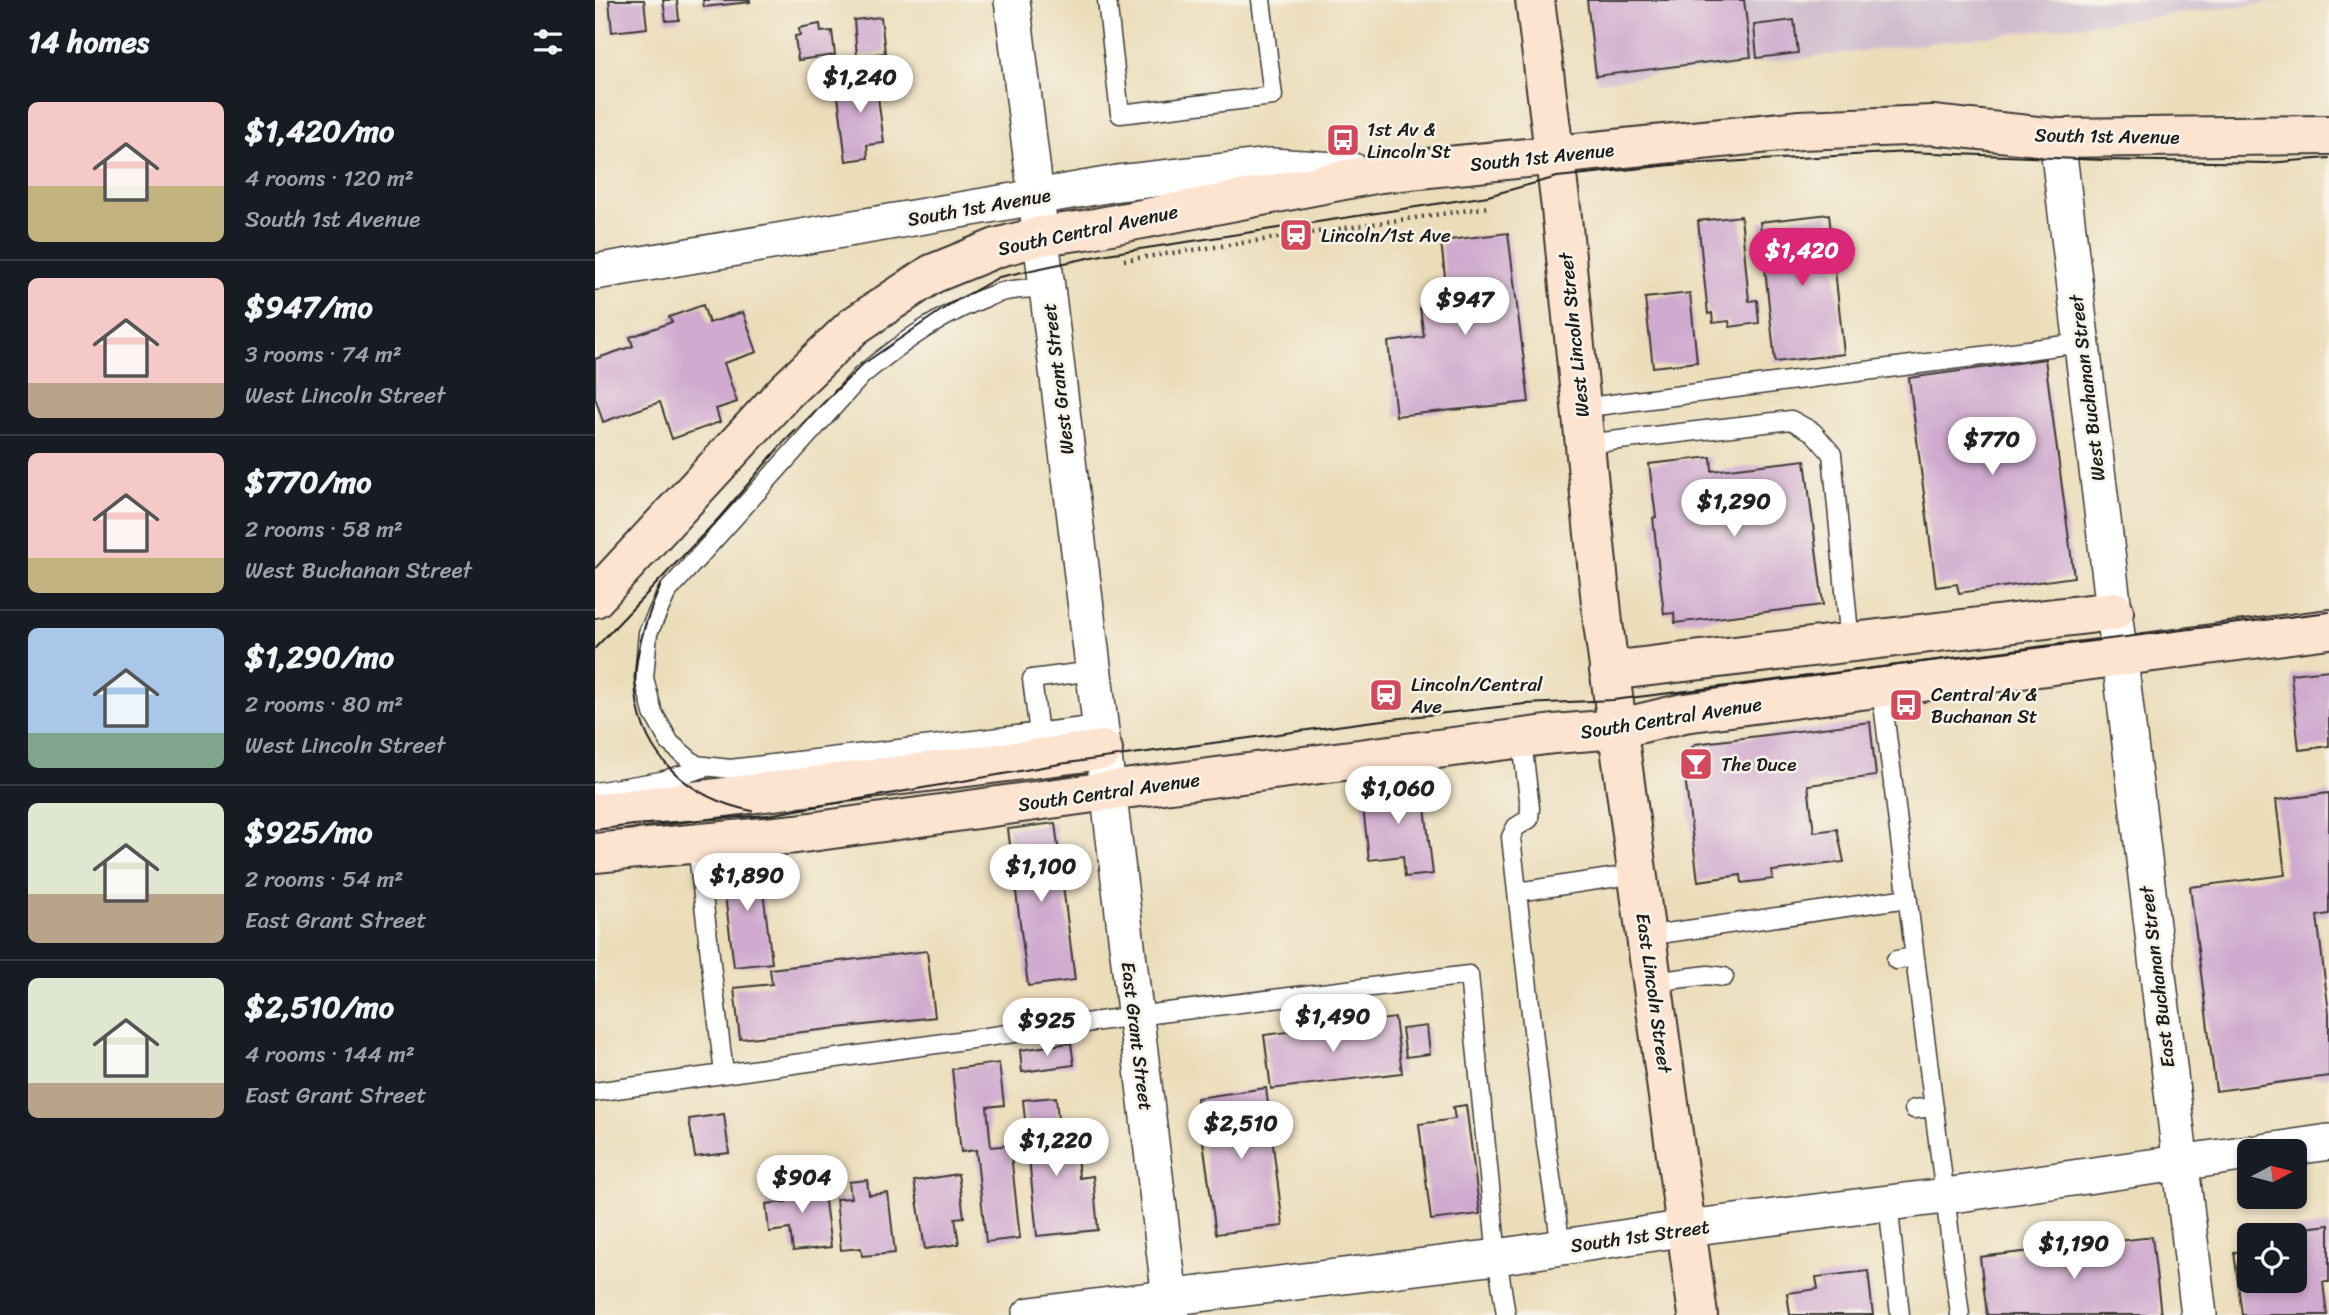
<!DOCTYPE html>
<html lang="en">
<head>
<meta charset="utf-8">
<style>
	:root { --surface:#171b24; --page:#242831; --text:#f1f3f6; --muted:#9ea1a6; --line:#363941; --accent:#db2777 }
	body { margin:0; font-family:Sriracha,sans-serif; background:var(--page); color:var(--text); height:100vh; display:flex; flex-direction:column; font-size:26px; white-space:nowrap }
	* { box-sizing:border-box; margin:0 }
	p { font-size:23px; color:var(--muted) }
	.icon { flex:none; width:38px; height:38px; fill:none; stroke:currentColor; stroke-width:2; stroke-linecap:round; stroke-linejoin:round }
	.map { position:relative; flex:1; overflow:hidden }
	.details { display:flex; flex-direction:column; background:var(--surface); width:595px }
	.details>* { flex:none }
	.needle { width:46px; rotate:83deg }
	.controls { position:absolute; left:1642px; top:1139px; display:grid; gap:14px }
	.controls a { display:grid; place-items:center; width:70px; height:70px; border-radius:10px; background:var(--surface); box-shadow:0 4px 10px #0003; font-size:35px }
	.price { position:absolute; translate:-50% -60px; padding:0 16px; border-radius:24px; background:#fff; color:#222; font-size:23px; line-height:46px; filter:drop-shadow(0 2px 4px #0008) }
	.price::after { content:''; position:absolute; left:50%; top:42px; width:21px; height:16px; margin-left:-10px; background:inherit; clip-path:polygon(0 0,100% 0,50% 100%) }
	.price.selected { background:var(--accent); color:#fff }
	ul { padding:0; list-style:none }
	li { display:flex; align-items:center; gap:21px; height:175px; padding:0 28px }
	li+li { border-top:2px solid var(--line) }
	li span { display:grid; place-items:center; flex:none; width:196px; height:140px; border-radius:10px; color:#555 }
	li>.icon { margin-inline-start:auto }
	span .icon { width:84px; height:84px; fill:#fffc; stroke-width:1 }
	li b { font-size:30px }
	h2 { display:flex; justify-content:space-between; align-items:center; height:84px; padding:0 28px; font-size:30px }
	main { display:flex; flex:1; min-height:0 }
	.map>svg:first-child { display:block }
	.industrial { fill:#cfbdce }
	.building { fill:#d0aacf }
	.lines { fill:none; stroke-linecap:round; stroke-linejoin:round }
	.service-casing { stroke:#3b3934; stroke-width:21 }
	.minor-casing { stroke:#3b3934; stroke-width:38 }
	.secondary-casing { stroke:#3b3934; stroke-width:42 }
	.path { stroke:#3b3934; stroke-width:4.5; stroke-dasharray:2 5; stroke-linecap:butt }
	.service { stroke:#fff; stroke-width:18 }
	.minor { stroke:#fff; stroke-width:35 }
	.secondary { stroke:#fde4d1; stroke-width:38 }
	.tram { stroke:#1c1c1c; stroke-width:2 }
	.labels { text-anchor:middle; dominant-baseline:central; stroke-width:5; stroke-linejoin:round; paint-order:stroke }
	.poi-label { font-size:19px; fill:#1c1c1c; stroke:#f7f3e8; text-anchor:start }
	.street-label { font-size:19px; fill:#1c1c1c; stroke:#f7f3e8 }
</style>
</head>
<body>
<main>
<section class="details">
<h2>14 homes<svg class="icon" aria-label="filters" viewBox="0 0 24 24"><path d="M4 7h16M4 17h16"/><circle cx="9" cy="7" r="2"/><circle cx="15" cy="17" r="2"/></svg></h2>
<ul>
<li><span style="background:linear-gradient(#f6c9c9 60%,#c2b280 0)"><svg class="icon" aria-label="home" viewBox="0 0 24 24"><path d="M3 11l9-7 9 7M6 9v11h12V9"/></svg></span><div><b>$1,420/mo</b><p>4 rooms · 120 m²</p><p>South 1st Avenue</p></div></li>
<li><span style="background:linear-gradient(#f6c9c9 75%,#b9a48a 0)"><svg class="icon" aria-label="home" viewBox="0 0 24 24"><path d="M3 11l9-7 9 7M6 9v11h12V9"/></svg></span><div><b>$947/mo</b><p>3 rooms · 74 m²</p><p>West Lincoln Street</p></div></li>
<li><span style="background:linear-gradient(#f6c9c9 75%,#c2b280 0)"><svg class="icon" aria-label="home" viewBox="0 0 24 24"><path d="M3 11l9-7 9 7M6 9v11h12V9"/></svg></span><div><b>$770/mo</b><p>2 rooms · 58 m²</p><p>West Buchanan Street</p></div></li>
<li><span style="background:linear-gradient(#a9c7e8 75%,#7fa58c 0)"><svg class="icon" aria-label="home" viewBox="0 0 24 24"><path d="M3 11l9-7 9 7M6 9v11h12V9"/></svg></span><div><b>$1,290/mo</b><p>2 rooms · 80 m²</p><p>West Lincoln Street</p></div></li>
<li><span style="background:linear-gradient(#dfe7d0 65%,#b9a48a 0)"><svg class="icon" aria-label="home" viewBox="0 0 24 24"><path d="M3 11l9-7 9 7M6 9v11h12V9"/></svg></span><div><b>$925/mo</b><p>2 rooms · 54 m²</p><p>East Grant Street</p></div></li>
<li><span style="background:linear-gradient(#dfe7d0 75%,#b9a48a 0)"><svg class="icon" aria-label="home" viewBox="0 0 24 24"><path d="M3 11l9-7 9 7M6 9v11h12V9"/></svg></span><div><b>$2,510/mo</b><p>4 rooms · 144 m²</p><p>East Grant Street</p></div></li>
</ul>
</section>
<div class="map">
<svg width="1734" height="1315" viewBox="0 0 1734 1315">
	<rect width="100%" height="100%" fill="#f7f3e8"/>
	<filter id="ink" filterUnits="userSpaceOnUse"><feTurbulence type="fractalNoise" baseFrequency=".0143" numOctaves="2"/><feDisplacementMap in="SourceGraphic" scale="14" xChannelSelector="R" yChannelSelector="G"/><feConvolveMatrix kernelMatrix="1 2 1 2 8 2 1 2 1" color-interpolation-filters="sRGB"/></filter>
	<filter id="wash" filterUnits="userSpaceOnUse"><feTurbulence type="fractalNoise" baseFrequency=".00686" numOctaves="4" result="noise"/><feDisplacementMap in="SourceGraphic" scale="28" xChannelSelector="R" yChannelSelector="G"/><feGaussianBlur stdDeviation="1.57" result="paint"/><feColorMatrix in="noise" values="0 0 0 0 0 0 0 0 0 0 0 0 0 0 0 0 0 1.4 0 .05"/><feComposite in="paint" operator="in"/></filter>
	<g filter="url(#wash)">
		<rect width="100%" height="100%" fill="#ecddba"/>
		<path class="industrial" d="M991,0H1700L1001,82Z"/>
		<g id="blocks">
			<path class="building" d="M14,0H49L52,28L17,32Z
				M68,0H82L84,20L71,21Z
				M108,0H155V2L109,7Z
				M992,0H1149L1156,57L1001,76Z
				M286,17L290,53L262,56L259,20Z
				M1199,20L1203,53L1162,58L1159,25Z
				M225,24L226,32L237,31L240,55L203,60L200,36L205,35L204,28Z
				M280,74L289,143L272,145L273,158L251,161L241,79Z
				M1234,214L1249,354L1180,362L1165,222Z
				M1146,216L1154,301L1162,300L1164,323L1135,327L1134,321L1118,323L1117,313L1113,314L1103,221Z
				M913,233L934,402L801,416L793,342L829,337L825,308L853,304L846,241Z
				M1095,293L1102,362L1058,367L1050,298Z
				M108,305L114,323L148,312L162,352L129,363L142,402L121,409L125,422L77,439L65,402L8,422L0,397V359L38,346L35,337L77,322L74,317Z
				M1450,359L1479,577L1364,593L1362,584L1341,587L1314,378Z
				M1116,457L1117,471L1210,460L1228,605L1080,623L1079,613L1069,614L1058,518L1061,517L1054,464Z
				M1734,670V746L1704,750L1696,674Z
				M1275,722L1281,776L1213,785L1219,832L1242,829L1249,862L1177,871L1178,879L1147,883L1146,875L1103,881L1088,760L1100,744Z
				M827,782L838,874L810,877L808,856L774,860L766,789Z
				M1734,793V914L1722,916L1734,1013V1076L1621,1091L1595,887L1690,875L1681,800Z
				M460,823L480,980L433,986L413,829Z
				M164,859L177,963L139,967L126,864Z
				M332,951L340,1017L145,1039L139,988L177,984L175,969Z
				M800,1018L807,1073L676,1089L669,1035Z
				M832,1026L835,1054L811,1057L807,1029Z
				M476,1043L479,1065L427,1072L425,1050Z
				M404,1063L409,1105L392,1107L396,1147L415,1145L425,1238L391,1242L381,1150L366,1152L357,1069Z
				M671,1088L688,1226L621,1234L602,1098Z
				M461,1097L463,1119L455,1120L457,1145L442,1146V1153L468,1150V1156L482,1155L484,1178L498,1176L503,1230L442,1236L428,1100Z
				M871,1105L885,1214L836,1220L824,1124L860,1119L858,1107Z
				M129,1114L134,1153L100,1157L94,1119Z
				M363,1174L369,1217L360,1218L364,1244L330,1249L319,1181Z
				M227,1179L236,1247L198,1251L195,1229L174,1232L171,1204L191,1202L189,1184Z
				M272,1180L274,1195L293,1193L300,1253L267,1256L266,1248L246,1250L241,1199L256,1198L254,1182Z
				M1734,1225V1282H1728L1732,1315H1647L1639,1252L1652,1251L1650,1235H1654V1281H1699V1236H1660V1234Z
				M1557,1237L1566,1315H1392L1385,1257Z
				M1273,1271L1278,1315H1195L1192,1293L1223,1289L1221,1277Z"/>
		</g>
	</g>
	<g filter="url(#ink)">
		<use href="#blocks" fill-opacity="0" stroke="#3b3934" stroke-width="2"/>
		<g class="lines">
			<defs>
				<path id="service" d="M512,0L525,114L678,96L666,0
					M453,287C437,289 418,288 403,293C352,310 308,341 267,375L72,592L53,633L49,678L58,713L75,743L101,765L135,769L505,725
					M986,408L1486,343
					M990,444L1196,420L1218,432L1237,454L1255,644
					M1286,688L1365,1315
					M444,734L437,679L498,671
					M0,792L66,781L112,767
					M102,845L129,1074
					M922,892L916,837L921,827L934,819L935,808L929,758
					M1051,936L1313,898
					M1301,960L1320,957
					M1058,982L1113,975L1129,977
					M0,1092L540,1016L874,975L902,1257L911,1315
					M1319,1109L1339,1107
					M1293,1202L1305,1315
					M966,1247L951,1143L922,892L1042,874"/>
				<path id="minor" d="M417,0L577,1315
					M1462,138L1604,1315
					M0,272L523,183L676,166L758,171
					M1666,1152L1734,1142
					M435,1315L902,1257L1092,1228L1350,1196L1654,1153"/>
				<path id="secondary" d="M940,0L966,208L1008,623L1103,1315
					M0,598L191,391L259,326L337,274L401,248L446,236L490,230L785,173L1205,130L1337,125L1462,138L1734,135
					M1014,671L1519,611
					M0,813L508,750
					M0,853L201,834L513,791L959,734L1022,729L1089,713L1734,629"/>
			</defs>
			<use href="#service" class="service-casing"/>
			<use href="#minor" class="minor-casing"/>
			<use href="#secondary" class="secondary-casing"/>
			<path class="path" d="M529,260L895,207"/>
			<use href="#service" class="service"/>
			<use href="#minor" class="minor"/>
			<use href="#secondary" class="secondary"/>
			<path class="tram" d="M66,585C51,618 37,657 41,694C48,758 96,799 157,811
				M0,648L124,518L187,444L268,364L354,305L404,277L512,254L893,196L962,177L1076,165L1314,152L1508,160L1672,163L1734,158
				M0,830L39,825L173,815L465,764L771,722L930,704L1018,700L1734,612"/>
		</g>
	</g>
	<defs>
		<symbol id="bus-square" viewBox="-11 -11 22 22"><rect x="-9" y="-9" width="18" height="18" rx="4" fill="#d1495b" stroke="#f7f3e8"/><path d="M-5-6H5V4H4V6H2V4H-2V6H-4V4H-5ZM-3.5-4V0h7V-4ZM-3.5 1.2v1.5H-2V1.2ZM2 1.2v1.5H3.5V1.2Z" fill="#fff"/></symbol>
		<symbol id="station-square" viewBox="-11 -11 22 22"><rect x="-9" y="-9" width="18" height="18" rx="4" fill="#d1495b" stroke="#f7f3e8"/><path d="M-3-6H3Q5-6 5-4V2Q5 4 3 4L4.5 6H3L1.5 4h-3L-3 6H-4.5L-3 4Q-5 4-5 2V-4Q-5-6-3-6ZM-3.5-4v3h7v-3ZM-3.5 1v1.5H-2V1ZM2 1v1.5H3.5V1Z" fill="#fff"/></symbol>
		<symbol id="bar-square" viewBox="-11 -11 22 22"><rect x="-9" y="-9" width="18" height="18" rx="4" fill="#d1495b" stroke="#f7f3e8"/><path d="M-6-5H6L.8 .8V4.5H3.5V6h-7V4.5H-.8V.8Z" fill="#fff"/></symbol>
	</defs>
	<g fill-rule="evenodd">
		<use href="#bus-square" x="729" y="121" width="38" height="38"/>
		<use href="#station-square" x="682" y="216" width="38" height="38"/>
		<use href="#station-square" x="772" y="676" width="38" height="38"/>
		<use href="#bus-square" x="1292" y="686" width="38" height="38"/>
		<use href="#bar-square" x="1082" y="745" width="38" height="38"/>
	</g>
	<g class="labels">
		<g class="poi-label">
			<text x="772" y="129">1st Av &amp;<tspan x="772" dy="22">Lincoln St</tspan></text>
			<text x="726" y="235">Lincoln/1st Ave</text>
			<text x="816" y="684">Lincoln/Central<tspan x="816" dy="22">Ave</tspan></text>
			<text x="1336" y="694">Central Av &amp;<tspan x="1336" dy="22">Buchanan St</tspan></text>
			<text x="1126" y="764">The Duce</text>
		</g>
		<g class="street-label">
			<text transform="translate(1512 136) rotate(1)">South 1st Avenue</text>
			<text transform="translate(947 157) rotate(-6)">South 1st Avenue</text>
			<text transform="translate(384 207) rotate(-10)">South 1st Avenue</text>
			<text transform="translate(493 230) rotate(-12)">South Central Avenue</text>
			<text transform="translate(979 335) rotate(-96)">West Lincoln Street</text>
			<text transform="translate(463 379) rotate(-97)">West Grant Street</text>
			<text transform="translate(1492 388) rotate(-97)">West Buchanan Street</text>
			<text transform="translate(1076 718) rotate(-9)">South Central Avenue</text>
			<text transform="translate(514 792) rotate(-8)">South Central Avenue</text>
			<text transform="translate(1562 977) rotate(-97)">East Buchanan Street</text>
			<text transform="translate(1059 993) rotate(82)">East Lincoln Street</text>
			<text transform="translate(542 1036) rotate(83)">East Grant Street</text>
			<text transform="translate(1045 1236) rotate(-8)">South 1st Street</text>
		</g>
	</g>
</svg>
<div class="controls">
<a><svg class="needle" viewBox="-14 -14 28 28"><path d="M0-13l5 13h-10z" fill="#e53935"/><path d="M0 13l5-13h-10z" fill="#9ea1a6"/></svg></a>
<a><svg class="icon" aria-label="locate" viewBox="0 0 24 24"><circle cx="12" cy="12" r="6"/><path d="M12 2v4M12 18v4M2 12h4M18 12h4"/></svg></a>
</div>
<b class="price" style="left:265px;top:115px">$1,240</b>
<b class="price selected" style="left:1207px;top:288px">$1,420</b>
<b class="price" style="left:870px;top:337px">$947</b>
<b class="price" style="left:1397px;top:477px">$770</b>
<b class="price" style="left:1139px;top:539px">$1,290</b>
<b class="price" style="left:803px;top:826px">$1,060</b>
<b class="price" style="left:446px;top:904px">$1,100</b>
<b class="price" style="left:152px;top:913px">$1,890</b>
<b class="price" style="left:738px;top:1054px">$1,490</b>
<b class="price" style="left:452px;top:1058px">$925</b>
<b class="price" style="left:646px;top:1161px">$2,510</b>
<b class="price" style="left:461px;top:1178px">$1,220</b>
<b class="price" style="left:207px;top:1215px">$904</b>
<b class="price" style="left:1479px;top:1281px">$1,190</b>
</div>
</main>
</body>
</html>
